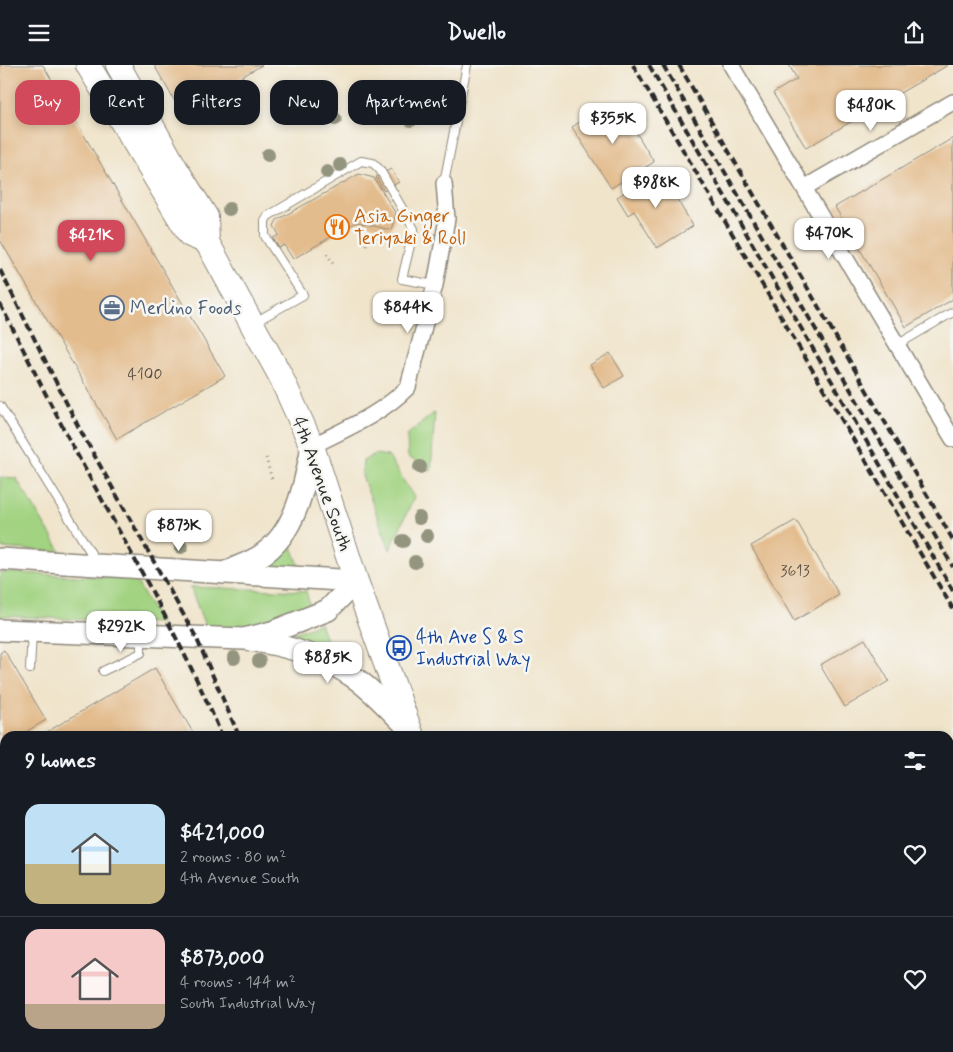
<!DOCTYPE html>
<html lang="en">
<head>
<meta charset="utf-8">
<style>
	:root { --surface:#171b24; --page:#242831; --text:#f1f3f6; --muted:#9ea1a6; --line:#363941; --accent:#d1495b }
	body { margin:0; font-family:Mynerve,sans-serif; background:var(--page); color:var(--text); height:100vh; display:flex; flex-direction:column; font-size:19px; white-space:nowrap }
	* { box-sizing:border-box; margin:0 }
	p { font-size:16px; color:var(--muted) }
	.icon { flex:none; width:28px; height:28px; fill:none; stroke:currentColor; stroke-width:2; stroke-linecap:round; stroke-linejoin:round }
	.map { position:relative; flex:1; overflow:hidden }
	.details { position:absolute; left:0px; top:666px; width:954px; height:321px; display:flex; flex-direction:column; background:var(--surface); border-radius:15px 15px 0 0; box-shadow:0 2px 8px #0003 }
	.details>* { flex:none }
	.top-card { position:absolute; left:15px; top:15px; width:500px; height:45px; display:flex; gap:10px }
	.price { position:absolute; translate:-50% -42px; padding:0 11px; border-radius:10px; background:#fff; color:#222; font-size:16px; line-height:32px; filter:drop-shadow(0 1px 2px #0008) }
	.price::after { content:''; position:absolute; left:50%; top:30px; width:15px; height:11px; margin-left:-8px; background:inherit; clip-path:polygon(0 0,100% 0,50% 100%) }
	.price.selected { background:var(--accent); color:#fff }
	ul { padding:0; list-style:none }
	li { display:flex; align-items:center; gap:15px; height:125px; padding:0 25px }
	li+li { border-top:1px solid var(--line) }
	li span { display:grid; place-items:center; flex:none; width:140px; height:100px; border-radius:15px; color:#555 }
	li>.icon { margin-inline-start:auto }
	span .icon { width:60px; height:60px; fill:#fffc; stroke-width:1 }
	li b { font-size:21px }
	h2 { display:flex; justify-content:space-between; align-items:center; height:60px; padding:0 25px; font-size:21px }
	.pill { padding:0 18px; border-radius:15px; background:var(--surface); box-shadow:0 2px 8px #0003; font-size:18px; line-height:45px }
	.pill.selected { background:var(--accent); color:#fff }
	header { display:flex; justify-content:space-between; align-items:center; height:65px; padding:0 25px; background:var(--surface); font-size:22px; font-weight:700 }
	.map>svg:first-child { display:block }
	.green { fill:#a2d381; stroke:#667f56 }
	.building { fill:#e3bc8d }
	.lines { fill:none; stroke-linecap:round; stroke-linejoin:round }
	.lane-casing { stroke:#8e887b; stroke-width:10 }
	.street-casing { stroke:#8e887b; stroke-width:18 }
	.secondary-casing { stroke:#8e887b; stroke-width:24 }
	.primary-casing { stroke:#8e887b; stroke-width:26 }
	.path { stroke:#8e887b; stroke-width:3; stroke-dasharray:1 4; stroke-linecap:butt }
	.lane { stroke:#fff; stroke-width:8 }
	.street { stroke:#fff; stroke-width:15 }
	.secondary { stroke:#fff; stroke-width:21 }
	.primary { stroke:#fff; stroke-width:24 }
	.rail { stroke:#2b2b2b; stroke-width:4; stroke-dasharray:8 4; stroke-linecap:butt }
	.tree { fill:#94957f }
	.labels { text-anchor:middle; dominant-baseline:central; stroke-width:5; stroke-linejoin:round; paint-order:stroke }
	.number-label { font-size:16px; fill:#594f44 }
	.food-label { font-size:19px; fill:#c56008; stroke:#f6f6f2; text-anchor:start }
	.service-label { font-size:19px; fill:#4e5e75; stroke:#f6f6f2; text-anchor:start }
	.street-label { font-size:19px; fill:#2b2b2b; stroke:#f6f6f2 }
	.transit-label { font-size:19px; fill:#164399; stroke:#f6f6f2; text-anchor:start }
</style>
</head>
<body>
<header><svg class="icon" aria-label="menu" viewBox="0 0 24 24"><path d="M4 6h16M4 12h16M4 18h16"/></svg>Dwello<svg class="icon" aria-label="share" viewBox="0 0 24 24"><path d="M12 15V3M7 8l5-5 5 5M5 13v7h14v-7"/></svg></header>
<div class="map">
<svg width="953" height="987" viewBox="0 0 953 987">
	<rect width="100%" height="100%" fill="#f6f6f2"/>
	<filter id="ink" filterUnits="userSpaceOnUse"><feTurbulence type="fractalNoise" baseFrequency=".02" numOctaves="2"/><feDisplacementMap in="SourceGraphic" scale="10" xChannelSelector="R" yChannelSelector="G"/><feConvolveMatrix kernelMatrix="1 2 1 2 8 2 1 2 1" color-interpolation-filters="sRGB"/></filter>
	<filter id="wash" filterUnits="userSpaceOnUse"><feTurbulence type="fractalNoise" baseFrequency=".0096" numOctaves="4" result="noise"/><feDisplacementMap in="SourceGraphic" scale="20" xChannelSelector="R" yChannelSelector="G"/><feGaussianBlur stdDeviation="1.12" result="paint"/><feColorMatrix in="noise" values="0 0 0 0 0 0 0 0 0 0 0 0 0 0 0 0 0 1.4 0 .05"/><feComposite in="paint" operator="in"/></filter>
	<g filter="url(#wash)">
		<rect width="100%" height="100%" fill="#f0e4cb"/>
		<path class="green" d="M435,347L431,406L408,392L407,370Z
			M375,389L388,391L414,432L390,485L362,411L363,396Z
			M0,412L16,413L61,487L0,483Z
			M291,479L301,506L261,504Z
			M0,507L135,514L160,558L0,551Z
			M190,522L306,526L310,541L273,558L207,566Z
			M320,558L330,585L281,573Z"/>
		<g id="blocks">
			<path class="building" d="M0,0H43L225,311L117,374L0,175Z
				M154,0H262L181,47Z
				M789,0H948L806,83L773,28L797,14Z
				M619,39L654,97L611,123L572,62L597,46L600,50Z
				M953,73V234L906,262L835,142Z
				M391,104L399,117L384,126L376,112Z
				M660,106L693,161L657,183L634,146L628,150L617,132Z
				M359,109L374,113L396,149L391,165L357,157L293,194L284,180L279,183L273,173L279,170L274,161L277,155Z
				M610,288L624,311L604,323L590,300Z
				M796,455L839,530L794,556L751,481Z
				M865,574L889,616L845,642L820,600Z
				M4,585L46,655L19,671H5V680L0,683V588Z
				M155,603L195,671H40Z
				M5,692V814L0,806V695Z
				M953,777V817L949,820V779Z
				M5,833V890L0,882V836Z
				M60,982H203L202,987H62Z
				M360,982H407L400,987H363Z
				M434,982H511L514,987H436Z"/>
		</g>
	</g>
	<g filter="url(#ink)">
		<use href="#blocks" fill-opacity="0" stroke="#8e887b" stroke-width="1"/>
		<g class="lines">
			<defs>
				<path id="lane" d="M444,118L467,0
					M255,257L303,230L265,171V156L268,151L361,96L373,98L380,105L414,164L402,214L435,220
					M897,280L953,247
					M0,341L97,498
					M30,604L32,568
					M103,606L141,588V572
					M0,969L5,966
					M774,982L779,987
					M233,987V982
					M708,987L715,982
					M824,987L828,982"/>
				<path id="street" d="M731,0L953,374
					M804,123L953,37
					M312,381C345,364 382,349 408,322L435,220L447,154L444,118
					M268,987L269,982"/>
				<path id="secondary" d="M0,494L356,516
					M224,508C236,502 249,498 260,491C296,469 305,419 312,381
					M0,565L244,574L272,567L328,545L356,516
					M250,575C284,580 322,591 352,611C373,625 391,646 409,664
					M0,941L5,949
					M24,982L27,987"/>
				<path id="primary" d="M88,0L190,170L207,177
					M118,0L176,104L206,152L207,177L280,310L312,381L356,516L412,671
					M580,982L583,987"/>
			</defs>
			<use href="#lane" class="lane-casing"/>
			<use href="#street" class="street-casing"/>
			<use href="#secondary" class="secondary-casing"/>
			<use href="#primary" class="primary-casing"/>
			<path class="path" d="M366,180L370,166
				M327,189L334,200
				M266,393L272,415
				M536,982L539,987"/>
			<use href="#lane" class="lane"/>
			<use href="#street" class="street"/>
			<use href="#secondary" class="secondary"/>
			<use href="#primary" class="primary"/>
			<path class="rail" d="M633,0L953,544
				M649,0L953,526
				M663,0L953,502
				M679,0L953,475
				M0,205L79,363L196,572L239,671
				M0,239C26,289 51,341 78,391C128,483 181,574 222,671
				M313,982L314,987
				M328,982L329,987"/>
		</g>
		<g class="tree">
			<circle cx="377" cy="27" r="7"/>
			<circle cx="329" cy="41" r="7"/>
			<circle cx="335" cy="54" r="7"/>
			<circle cx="411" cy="55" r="7"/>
			<circle cx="268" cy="90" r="7"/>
			<circle cx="340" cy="100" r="7"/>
			<circle cx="327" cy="107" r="7"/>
			<circle cx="229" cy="144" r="7"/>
			<circle cx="420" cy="402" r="7"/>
			<circle cx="419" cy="453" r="7"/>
			<circle cx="427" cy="471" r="7"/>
			<circle cx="403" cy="476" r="7"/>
			<circle cx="181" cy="482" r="7"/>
			<circle cx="415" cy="497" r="7"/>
			<circle cx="234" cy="593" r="7"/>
			<circle cx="259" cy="596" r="7"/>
		</g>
	</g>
	<defs>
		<symbol id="restaurant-ring" viewBox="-11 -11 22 22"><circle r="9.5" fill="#f6f6f2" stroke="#e8710a" stroke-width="1.5"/><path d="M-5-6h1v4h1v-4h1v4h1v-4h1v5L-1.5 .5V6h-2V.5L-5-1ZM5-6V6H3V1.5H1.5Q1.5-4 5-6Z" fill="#e8710a"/></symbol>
		<symbol id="office-ring" viewBox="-11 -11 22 22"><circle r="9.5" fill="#f6f6f2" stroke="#5c6f8a" stroke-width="1.5"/><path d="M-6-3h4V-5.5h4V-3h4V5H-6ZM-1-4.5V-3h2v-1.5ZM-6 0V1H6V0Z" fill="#5c6f8a"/></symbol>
		<symbol id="bus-ring" viewBox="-11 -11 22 22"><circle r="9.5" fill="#f6f6f2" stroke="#1a4fb4" stroke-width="1.5"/><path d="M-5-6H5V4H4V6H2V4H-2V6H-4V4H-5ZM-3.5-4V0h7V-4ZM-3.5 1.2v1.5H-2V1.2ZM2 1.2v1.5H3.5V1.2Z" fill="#1a4fb4"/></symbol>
	</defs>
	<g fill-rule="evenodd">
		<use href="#restaurant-ring" x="323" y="148" width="28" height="28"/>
		<use href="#office-ring" x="98" y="229" width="28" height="28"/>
		<use href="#bus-ring" x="385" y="569" width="28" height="28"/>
	</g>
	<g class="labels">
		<g class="number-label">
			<text x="145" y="309">4100</text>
			<text x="795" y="506">3613</text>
		</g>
		<g class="food-label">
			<text x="354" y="151">Asia Ginger<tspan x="354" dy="22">Teriyaki &amp; Roll</tspan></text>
		</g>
		<g class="service-label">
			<text x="130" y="243">Merlino Foods</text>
		</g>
		<g class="street-label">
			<text transform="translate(322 419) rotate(70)">4th Avenue South</text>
		</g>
		<g class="transit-label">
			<text x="416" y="572">4th Ave S &amp; S<tspan x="416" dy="22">Industrial Way</tspan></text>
		</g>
	</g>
</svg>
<b class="price" style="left:871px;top:67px">$480K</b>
<b class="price" style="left:613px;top:80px">$355K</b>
<b class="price" style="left:656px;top:144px">$988K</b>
<b class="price" style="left:829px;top:195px">$470K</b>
<b class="price selected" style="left:91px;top:197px">$421K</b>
<b class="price" style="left:408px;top:269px">$844K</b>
<b class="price" style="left:179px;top:487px">$873K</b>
<b class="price" style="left:121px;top:588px">$292K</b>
<b class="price" style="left:328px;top:619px">$885K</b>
<div class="top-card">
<a class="pill selected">Buy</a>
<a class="pill">Rent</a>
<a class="pill">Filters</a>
<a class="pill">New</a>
<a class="pill">Apartment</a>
</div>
<section class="details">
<h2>9 homes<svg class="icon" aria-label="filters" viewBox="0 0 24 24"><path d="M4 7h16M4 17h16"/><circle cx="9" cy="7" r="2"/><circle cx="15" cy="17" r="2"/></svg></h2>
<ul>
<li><span style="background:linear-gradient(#bfe0f5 60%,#c2b280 0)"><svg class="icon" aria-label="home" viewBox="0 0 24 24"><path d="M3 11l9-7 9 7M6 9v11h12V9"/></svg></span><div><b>$421,000</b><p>2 rooms · 80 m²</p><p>4th Avenue South</p></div><svg class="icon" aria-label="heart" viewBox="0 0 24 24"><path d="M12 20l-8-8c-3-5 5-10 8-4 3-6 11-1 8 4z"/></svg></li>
<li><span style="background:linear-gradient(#f6c9c9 75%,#b9a48a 0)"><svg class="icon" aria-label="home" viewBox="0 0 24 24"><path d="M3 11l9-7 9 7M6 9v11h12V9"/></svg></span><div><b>$873,000</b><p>4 rooms · 144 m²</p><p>South Industrial Way</p></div><svg class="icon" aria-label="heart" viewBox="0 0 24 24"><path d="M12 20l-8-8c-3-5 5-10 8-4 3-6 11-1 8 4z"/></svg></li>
</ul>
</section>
</div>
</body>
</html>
